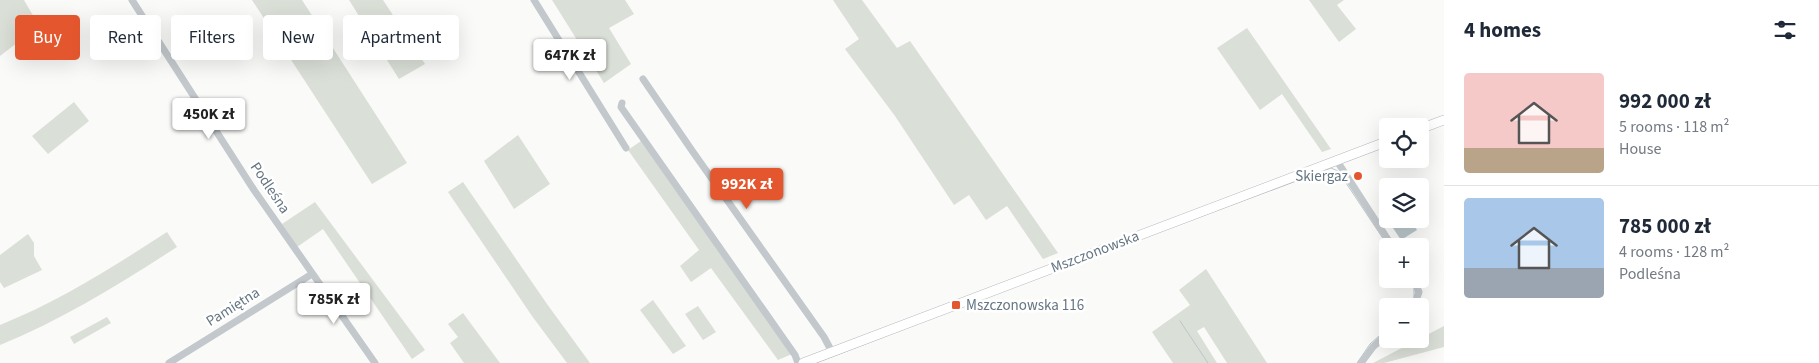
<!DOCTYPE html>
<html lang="en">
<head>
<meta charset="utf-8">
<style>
	:root { --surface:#fff; --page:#f2f2f3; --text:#1f2937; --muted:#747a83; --line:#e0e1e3; --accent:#e4572e }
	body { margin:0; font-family:"Source Sans 3",sans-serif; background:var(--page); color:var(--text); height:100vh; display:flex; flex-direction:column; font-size:19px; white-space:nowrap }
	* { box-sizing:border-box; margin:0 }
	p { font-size:16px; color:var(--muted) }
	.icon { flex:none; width:28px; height:28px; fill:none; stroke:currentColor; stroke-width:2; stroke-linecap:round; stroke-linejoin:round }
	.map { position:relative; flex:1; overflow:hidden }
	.details { display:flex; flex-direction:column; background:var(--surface); width:375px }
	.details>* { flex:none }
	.banner { position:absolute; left:15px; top:15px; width:475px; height:45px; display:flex; gap:10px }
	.buttons { position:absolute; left:1379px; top:118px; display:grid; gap:10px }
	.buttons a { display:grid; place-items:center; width:50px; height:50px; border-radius:5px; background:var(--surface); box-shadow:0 5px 20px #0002; font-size:25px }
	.price { position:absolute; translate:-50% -42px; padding:0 11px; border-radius:5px; background:#fff; color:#222; font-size:16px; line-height:32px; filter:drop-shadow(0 1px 2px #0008) }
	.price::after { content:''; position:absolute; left:50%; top:30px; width:15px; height:11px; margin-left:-8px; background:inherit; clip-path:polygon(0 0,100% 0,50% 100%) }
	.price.active { background:var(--accent); color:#fff }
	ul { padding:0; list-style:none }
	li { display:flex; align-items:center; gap:15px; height:125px; padding:0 20px }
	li+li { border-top:1px solid var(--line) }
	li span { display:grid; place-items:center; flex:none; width:140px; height:100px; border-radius:5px; color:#555 }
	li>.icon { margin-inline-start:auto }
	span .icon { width:60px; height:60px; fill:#fffc; stroke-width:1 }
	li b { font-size:21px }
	h2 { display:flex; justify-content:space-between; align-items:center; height:60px; padding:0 20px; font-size:21px }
	.tag { padding:0 18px; border-radius:5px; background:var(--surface); box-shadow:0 5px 20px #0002; font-size:18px; line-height:45px }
	.tag.active { background:var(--accent); color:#fff }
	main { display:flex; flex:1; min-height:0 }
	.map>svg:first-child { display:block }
	.green { fill:#dadfd7 }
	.water { fill:#bbc7cb }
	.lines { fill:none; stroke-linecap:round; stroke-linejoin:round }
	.stream { stroke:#bbc7cb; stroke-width:1 }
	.major-casing { stroke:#b5babe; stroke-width:10 }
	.minor { stroke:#c3c8cc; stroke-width:7 }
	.major { stroke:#fff; stroke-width:9 }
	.poi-dot { fill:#e4572e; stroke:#fff; stroke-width:2 }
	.labels { text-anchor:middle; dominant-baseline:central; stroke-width:5; stroke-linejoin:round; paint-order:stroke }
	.poi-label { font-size:15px; fill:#657683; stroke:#fff; text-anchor:end }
	.street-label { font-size:15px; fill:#657683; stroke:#fff }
</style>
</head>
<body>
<main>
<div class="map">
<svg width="1444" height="363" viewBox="0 0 1444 363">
	<rect width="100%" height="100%" fill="#fafaf8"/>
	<path class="green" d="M0,0H24L39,26L0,56Z
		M252,0H302L407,163L372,184Z
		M349,0H383L425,64L399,79Z
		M552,0H625L634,14L609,28L631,64L604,83Z
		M833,0H862L897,48L910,41L1058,253L1043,259L1007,206L986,220L969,195L954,205L895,116L845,49L859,39Z
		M1309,0H1344L1337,5L1356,29L1339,42Z
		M1247,28L1331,149L1322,152L1282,94L1260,110L1217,48Z
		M74,102L89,121L48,154L32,136Z
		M518,135L550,184L514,209L484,161Z
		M641,141L792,354L778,360L711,268L691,282L680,266L699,250L628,150Z
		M463,182L547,304L590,363H567L532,316L448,192Z
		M315,202L425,350L412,359L323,229L297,247L282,224Z
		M167,232L177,247C121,283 62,320 0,345V325C60,301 113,267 167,232Z
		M28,234L34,243V256L42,270L4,288L0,282V255Z
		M1206,269L1267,363H1227L1204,327L1197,331L1217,363H1173L1152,332L1190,305L1179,290Z
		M653,300L686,346L673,354L640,310Z
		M698,306L716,332L703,340L685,314Z
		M463,313L500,363H464L450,343L458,337L448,324Z
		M107,317L111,323L74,344L70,337Z
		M1444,326V347L1384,363H1373Z"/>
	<path class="water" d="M1400,219H1410L1417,230L1401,240L1391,225Z"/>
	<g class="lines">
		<path class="stream" d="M1170,228L1331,168L1338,171L1388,246
			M1409,279L1411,283
			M1414,289V297
			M1408,306L1412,301
			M1180,321L1208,363
			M816,363L886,336
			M1357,363L1370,344L1388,328"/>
		<defs>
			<path id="major" d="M1420,129L1444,120
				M803,363L1388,141"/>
		</defs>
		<use href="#major" class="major-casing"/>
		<path class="minor" d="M132,0L254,190L375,363
			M534,0L626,148
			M643,79L693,152L824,337L832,352
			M622,103L621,107L795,355L798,363
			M1337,161L1392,246
			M1413,279L1419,292L1414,306
			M169,363L312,274
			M1361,363L1373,347L1388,333"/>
		<use href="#major" class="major"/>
	</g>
	<g class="poi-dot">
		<circle cx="1358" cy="176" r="5"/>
		<rect x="951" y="300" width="10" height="10" rx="2.5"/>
	</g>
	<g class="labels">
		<g class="poi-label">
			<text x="1348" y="176">Skiergaz</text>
			<text x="966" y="305" text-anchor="start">Mszczonowska 116</text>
		</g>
		<g class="street-label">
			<text transform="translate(270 188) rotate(56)">Podleśna</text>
			<text transform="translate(1095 252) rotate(-21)">Mszczonowska</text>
			<text transform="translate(233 307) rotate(-32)">Pamiętna</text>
		</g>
	</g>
</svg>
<div class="buttons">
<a><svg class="icon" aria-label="locate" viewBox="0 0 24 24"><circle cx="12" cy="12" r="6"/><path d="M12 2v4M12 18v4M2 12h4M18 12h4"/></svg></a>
<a><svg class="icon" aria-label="layers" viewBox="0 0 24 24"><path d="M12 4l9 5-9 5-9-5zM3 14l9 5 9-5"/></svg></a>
<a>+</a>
<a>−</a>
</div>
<b class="price" style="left:570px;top:81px">647K zł</b>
<b class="price" style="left:209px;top:140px">450K zł</b>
<b class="price active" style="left:747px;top:210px">992K zł</b>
<b class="price" style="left:334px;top:325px">785K zł</b>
<div class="banner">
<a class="tag active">Buy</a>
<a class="tag">Rent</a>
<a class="tag">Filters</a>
<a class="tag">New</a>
<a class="tag">Apartment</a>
</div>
</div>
<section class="details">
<h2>4 homes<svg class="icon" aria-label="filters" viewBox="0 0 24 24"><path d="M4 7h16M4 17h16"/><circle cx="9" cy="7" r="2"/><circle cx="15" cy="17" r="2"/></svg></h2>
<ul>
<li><span style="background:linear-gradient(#f6c9c9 75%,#b9a48a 0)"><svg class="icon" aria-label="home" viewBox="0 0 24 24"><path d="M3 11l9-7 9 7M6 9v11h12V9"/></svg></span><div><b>992 000 zł</b><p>5 rooms · 118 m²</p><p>House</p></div></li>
<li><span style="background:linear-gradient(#a9c7e8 70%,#9aa5b1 0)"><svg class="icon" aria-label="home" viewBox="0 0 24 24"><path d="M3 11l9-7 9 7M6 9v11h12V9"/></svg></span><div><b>785 000 zł</b><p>4 rooms · 128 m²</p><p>Podleśna</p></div></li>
</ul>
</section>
</main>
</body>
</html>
